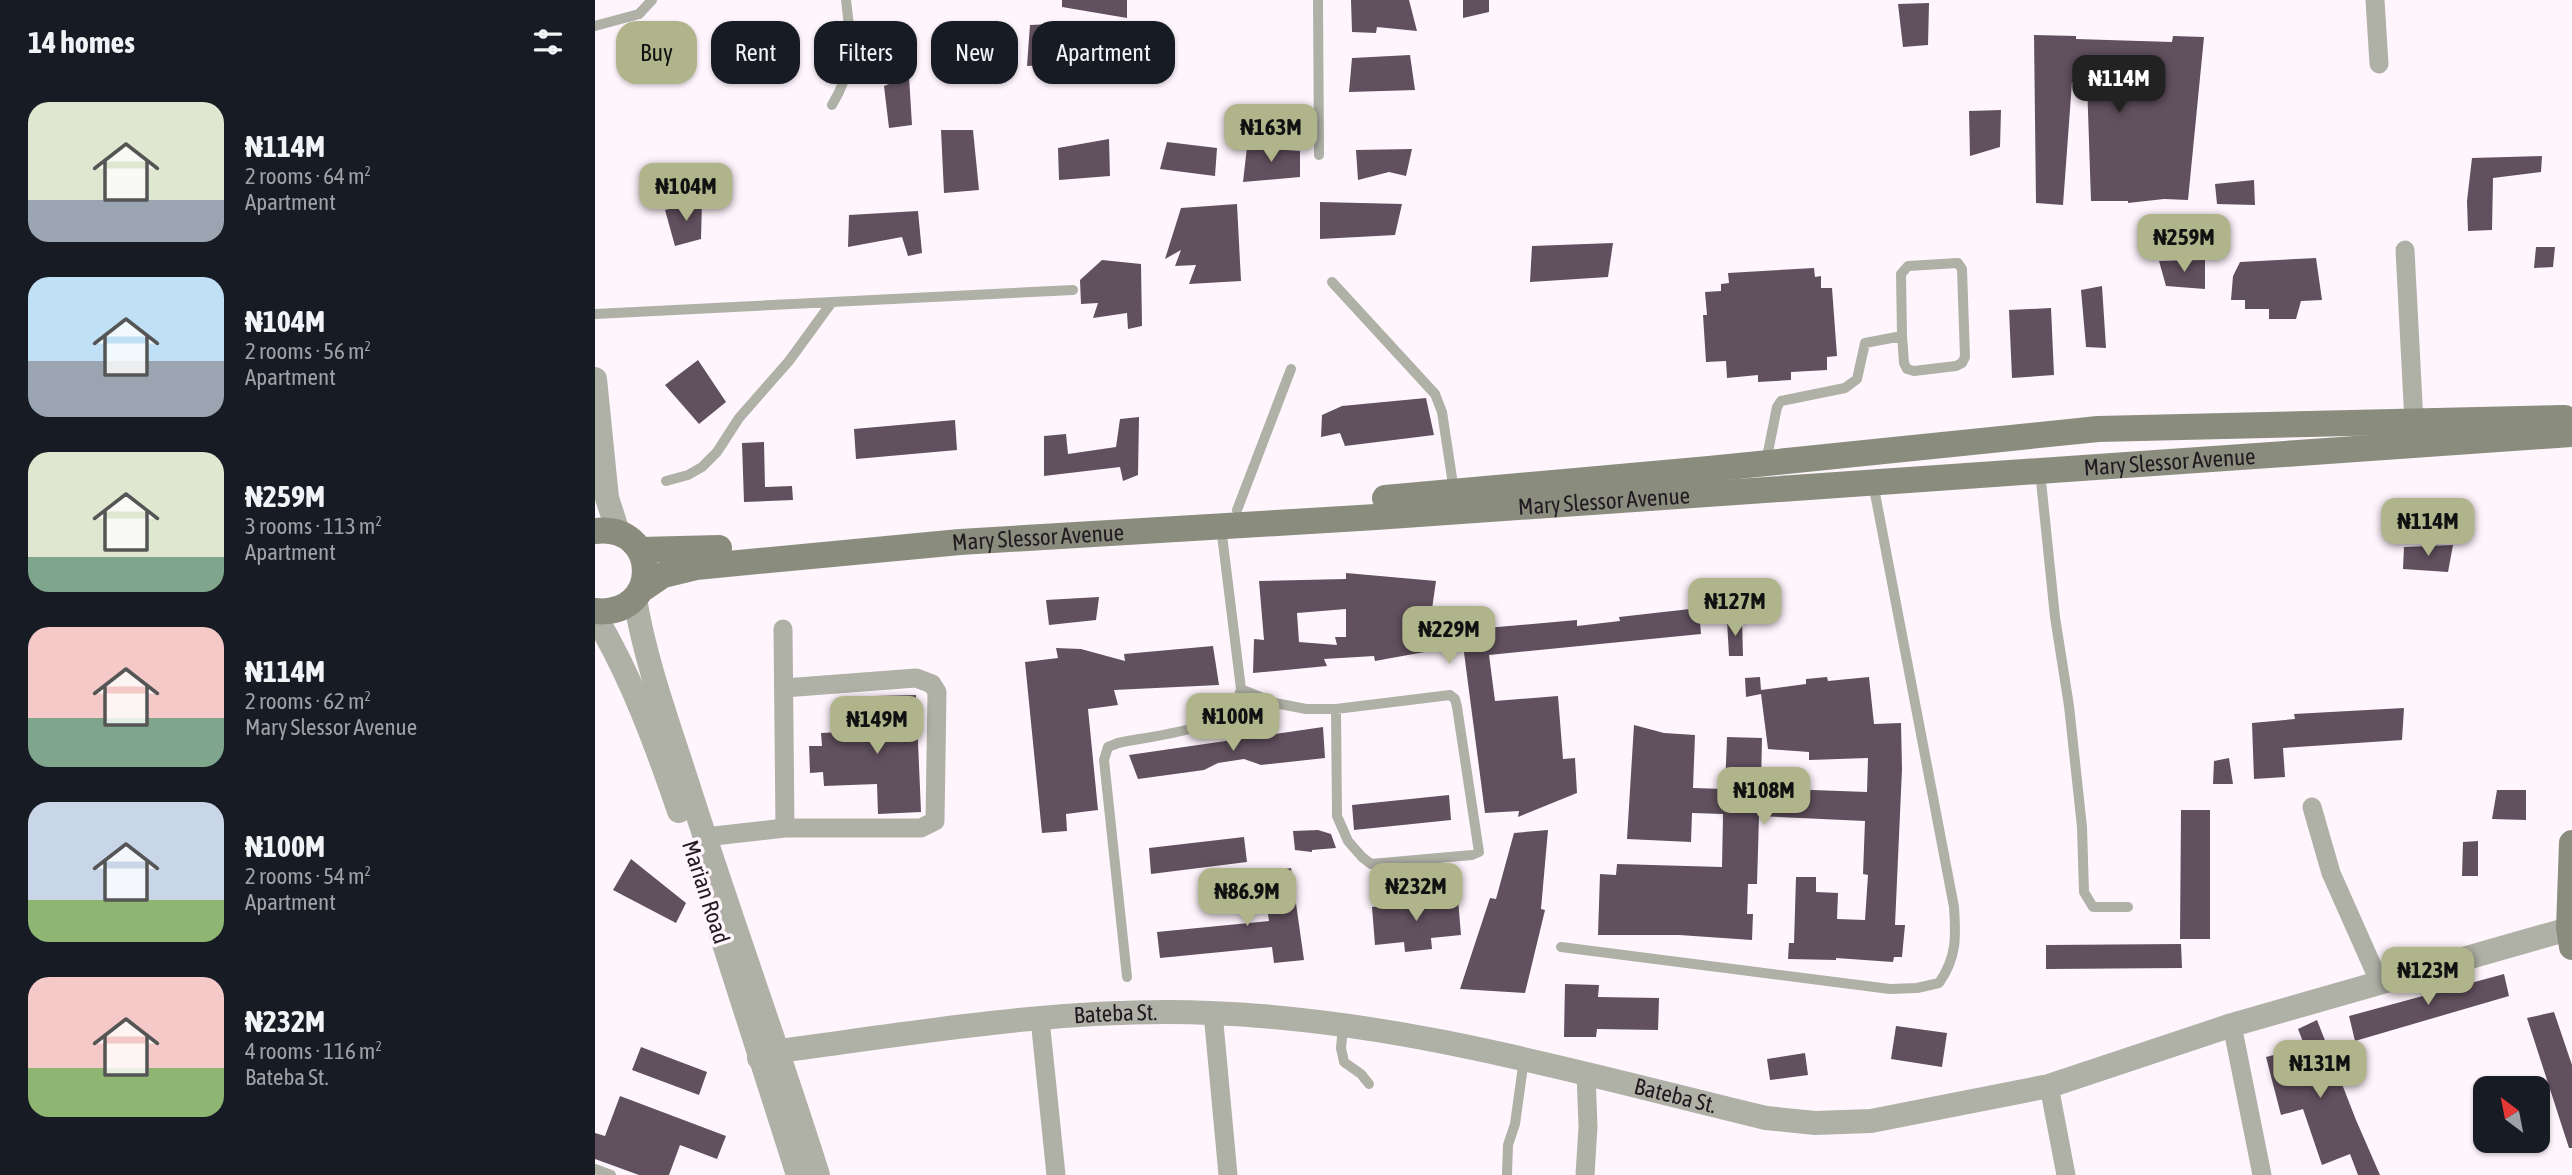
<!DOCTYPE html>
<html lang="en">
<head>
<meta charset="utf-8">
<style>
	:root { --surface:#171b24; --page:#20242c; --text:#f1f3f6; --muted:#9ea1a6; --accent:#afb48a }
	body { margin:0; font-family:"Asap Condensed",sans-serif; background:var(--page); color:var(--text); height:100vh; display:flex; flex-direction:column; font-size:26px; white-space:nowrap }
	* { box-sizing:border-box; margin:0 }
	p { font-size:23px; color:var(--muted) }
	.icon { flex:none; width:38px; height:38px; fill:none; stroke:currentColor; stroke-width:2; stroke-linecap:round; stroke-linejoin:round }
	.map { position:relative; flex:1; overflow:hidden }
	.panel { display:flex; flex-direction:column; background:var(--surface); width:595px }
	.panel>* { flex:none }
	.top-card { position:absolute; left:21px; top:21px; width:665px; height:63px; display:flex; gap:14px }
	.needle { width:46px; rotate:328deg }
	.controls { position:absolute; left:1878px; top:1076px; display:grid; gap:14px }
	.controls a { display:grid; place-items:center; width:77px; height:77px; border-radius:14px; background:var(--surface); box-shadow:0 2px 5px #0004; font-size:35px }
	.price { position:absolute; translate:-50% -60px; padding:0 16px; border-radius:14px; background:var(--accent); color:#111; font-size:23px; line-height:46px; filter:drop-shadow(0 2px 4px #0008) }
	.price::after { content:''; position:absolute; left:50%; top:42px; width:21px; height:16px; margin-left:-10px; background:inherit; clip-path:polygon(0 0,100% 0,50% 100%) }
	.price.active { background:#222; color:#fff }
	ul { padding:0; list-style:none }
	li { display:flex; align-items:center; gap:21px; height:175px; padding:0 28px }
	li span { display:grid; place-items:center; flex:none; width:196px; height:140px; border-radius:21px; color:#555 }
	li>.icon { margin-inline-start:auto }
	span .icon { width:84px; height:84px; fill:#fffc; stroke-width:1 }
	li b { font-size:30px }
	h2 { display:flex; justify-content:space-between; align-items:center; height:84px; padding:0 28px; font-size:30px }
	.chip { padding:0 24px; border-radius:21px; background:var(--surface); box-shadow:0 2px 5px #0004; font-size:24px; line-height:63px }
	.chip.active { background:var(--accent); color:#111 }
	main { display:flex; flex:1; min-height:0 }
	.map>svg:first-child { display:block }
	.building { fill:#61505e; fill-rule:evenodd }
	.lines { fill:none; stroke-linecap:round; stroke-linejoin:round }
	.service { stroke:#afb0a6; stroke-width:10 }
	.minor { stroke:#afb0a6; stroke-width:19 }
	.tertiary { stroke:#afb0a6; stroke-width:24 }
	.secondary { stroke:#8a8d7e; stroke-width:26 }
	.labels { text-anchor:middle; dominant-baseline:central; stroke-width:7; stroke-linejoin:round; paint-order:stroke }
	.street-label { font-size:23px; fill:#211a20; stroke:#fff6fd }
</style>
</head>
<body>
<main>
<section class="panel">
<h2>14 homes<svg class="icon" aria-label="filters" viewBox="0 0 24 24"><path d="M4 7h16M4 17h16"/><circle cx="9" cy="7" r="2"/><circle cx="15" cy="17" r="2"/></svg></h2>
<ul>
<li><span style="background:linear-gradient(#dfe7d0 70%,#9aa5b1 0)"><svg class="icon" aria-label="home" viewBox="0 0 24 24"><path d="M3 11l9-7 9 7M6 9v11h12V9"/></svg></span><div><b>₦114M</b><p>2 rooms · 64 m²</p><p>Apartment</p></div></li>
<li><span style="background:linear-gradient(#bfe0f5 60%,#9aa5b1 0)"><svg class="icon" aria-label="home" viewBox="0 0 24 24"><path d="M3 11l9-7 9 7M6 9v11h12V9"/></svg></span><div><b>₦104M</b><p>2 rooms · 56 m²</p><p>Apartment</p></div></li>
<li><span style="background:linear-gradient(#dfe7d0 75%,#7fa58c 0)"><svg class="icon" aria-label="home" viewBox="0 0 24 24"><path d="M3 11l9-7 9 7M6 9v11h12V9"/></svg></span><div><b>₦259M</b><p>3 rooms · 113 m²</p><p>Apartment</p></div></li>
<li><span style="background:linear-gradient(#f6c9c9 65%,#7fa58c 0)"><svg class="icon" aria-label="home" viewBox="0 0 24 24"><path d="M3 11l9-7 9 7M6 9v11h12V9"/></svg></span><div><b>₦114M</b><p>2 rooms · 62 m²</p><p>Mary Slessor Avenue</p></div></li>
<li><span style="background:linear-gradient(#c9d6e8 70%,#8fb573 0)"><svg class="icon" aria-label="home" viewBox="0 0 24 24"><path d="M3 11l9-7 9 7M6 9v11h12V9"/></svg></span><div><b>₦100M</b><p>2 rooms · 54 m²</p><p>Apartment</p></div></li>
<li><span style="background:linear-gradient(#f6c9c9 65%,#8fb573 0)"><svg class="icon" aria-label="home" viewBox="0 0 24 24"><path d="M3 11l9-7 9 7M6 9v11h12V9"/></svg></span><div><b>₦232M</b><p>4 rooms · 116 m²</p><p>Bateba St.</p></div></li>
</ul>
</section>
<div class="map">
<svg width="1977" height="1175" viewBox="0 0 1977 1175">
	<rect width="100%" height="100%" fill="#fff6fd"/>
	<path class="building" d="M467,0H532V18L467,7Z
		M756,0H814L822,31L782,27L781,33L757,32Z
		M868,0H894V12L868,18Z
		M1334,3L1333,45L1308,47L1303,4Z
		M504,22L493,68H474L475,64L432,66L435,25Z
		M1439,35L1481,36V39L1577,42L1578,36L1609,37L1593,200L1569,199L1533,203V201H1496L1492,82H1477L1468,205L1441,203Z
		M815,55L820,90L754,92L757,58Z
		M314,76L317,125L294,128L289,86Z
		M1406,110L1405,147L1375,156L1374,111Z
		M346,130H378L384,190L349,193Z
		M514,139L515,176L464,180L463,148Z
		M572,142L622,148L620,176L565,169Z
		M652,147L705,151V177L648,182Z
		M817,149L811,176L794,172L763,180L761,150Z
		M1947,156L1946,172L1898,178L1897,230L1873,231L1872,201L1877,158Z
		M1659,180L1660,205L1622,204L1620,184Z
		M107,201L106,239L80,246L70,210Z
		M725,202L807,204L800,235L725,239Z
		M642,204L646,281L594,284L601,265L580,266L586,250L570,259L586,208Z
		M323,211L327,253L313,256L307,237L253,247L254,215Z
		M1018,243L1013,277L935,282L937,246Z
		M1941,247H1960L1958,267L1939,268Z
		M1721,258L1727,300L1706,301L1701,319H1674V309H1650V300H1636L1638,276L1645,262Z
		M507,260L546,264L547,326L533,329L532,313L498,318L503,303L486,304L485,280Z
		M1610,260V289L1571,286L1564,261Z
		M1219,268L1220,277L1226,276V288H1237L1242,356L1232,357V370L1196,372V380L1163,382V375L1132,378L1131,361L1111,362L1108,315H1112L1110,292L1126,291V284L1134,283L1133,273Z
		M1507,286L1511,348L1491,347L1486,290Z
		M1456,308L1459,375L1417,378L1414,310Z
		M103,360L131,402L104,424L70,385Z
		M831,398L839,435L750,446L745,433L726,437L727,415L747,406Z
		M544,417L543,475L528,481L525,467L449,476V436L471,434L473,454L521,447L525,419Z
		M360,420L362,450L261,459L259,429Z
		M169,442L170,487L197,486L198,500L149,502L147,443Z
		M1858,545L1853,572L1808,569L1809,547Z
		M751,573L841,581L834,630L846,628L847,634L890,623L891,628L982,620V626L1025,621L1024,617L1104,608L1106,634L894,655L900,701L963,696L968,759L980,758L982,793L923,817L924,811L890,813L868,645L780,661L779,656L729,659L732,666L658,673L659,639L669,640L664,581L751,579ZM751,609V637H740L742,645L704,642L702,613Z
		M504,597L501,620L454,625L451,600Z
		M1132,620H1147L1148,656H1134Z
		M618,646L624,685L519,690L523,705L493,709L503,810L471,814L472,831L447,833L430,662L463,658L461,648L486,649L530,661L529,654Z
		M1165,677L1166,690L1211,684V679L1232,677L1233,681L1274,677L1279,724L1306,723L1307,769L1300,925H1310L1307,957H1299L1298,962L1241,958V960L1193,959L1194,943H1199L1201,877H1221V892L1243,893L1242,919L1270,920L1273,875L1268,874L1270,821L1164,816L1162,884H1153L1152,914H1158L1157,940L1084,935H1003L1005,874L1021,875L1022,864L1127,867L1128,814L1097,813L1096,842L1032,839L1039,725L1069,733L1100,735L1098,788L1130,789L1132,737L1167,738L1166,788L1272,792L1273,758L1214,760V752L1173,749L1166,694L1151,697L1150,678Z
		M321,695L326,812L283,814L282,784L229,786L228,772L215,773L214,746H227L226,733L281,730L279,696Z
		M1809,708L1807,740L1688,748L1690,777L1659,779L1657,723L1700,719L1699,714Z
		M728,727L730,758L666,765L649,759L623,763L609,770L543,779L534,755Z
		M1634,758L1638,784H1618L1619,761Z
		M1902,790H1931V820L1897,819Z
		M854,795L856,820L759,830L757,805Z
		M1586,810H1615V939H1585Z
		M723,830L736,834L741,848L717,850V852L700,850L698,831Z
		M953,830L946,909L950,910L930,993L865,989L895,898L901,899L919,833Z
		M649,837L652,862L556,874L554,848Z
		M1883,841V876H1867L1868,842Z
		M36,859L91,903L81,923L18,890Z
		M696,868L709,960L679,963L677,947L565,958L562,932L674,921L667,872Z
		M863,899L866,935L836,938L837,949L810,952L809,942L780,945L777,907Z
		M1586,944L1587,968L1451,969V945Z
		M1909,974L1914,996L1760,1041L1754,1016Z
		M970,984L1004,985L1003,997L1064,998L1063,1030L1002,1029L1001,1037H969Z
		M1959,1012L1977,1065V1148H1974L1932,1018Z
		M1722,1020L1761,1120L1785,1175H1763L1755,1154L1727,1165L1708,1109L1686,1115L1671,1057L1710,1047L1703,1029Z
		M1301,1026L1352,1033L1347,1067L1296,1059Z
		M46,1047L112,1072L104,1095L37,1070Z
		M1210,1053L1213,1075L1175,1080L1172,1059Z
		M25,1096L131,1136L122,1159L85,1145L74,1175H44L0,1159V1133L10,1136Z"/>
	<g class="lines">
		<path class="service" d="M723,0L724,155
			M0,26L44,14L57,0
			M237,105C261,65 256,44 251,0
			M737,282L840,394L847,412L859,491
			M0,314L478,290
			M1171,462L1182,407L1186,401L1250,388L1262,379L1270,343L1307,336L1306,274L1313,266L1363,263L1367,269L1370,357L1367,363L1361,366L1319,371L1312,369L1309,363L1307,336
			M1445,471L1460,617L1474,706L1487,827L1489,892L1498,907H1533
			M71,481L93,475L107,467L122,452L144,418L194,361L237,302
			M642,510L696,369
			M646,689L680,703L711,709H741L855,695L860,699L862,707L884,852L877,855L776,864L767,857L753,841L742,816L741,709
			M966,947L1295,989L1322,988L1344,983C1362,957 1361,937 1359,907L1278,483
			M532,977L509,760L513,747L523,743C551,737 619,730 637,709C642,703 644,696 646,689L626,527
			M748,1027L746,1048L749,1062L766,1074L774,1084
			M0,1169L16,1175
			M912,1175L913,1145L920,1124L929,1059"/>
		<path class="minor" d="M1780,0L1784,64
			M1810,250L1819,422
			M188,629L190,828
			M1717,807L1736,873L1784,981
			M110,837L190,828H326L340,821L342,692L337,684L321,678L189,688
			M618,1013L633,1175
			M445,1019L461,1175
			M1637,1025L1667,1175
			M1454,1086L1471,1175
			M990,1175L993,1127L991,1073"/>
		<g class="tertiary">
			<path d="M0,379L12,498L23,532"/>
			<path d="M40,599C51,664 74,725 94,788C135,917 182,1045 223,1175"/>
			<path d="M0,616C36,676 61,744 84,811"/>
			<path d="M123,925L203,1175"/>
			<path id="s1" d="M164,1058L184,1051C326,1032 471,1007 616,1013C805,1020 988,1074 1171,1118L1220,1123L1276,1121L1454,1086L1637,1025L1977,928"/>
		</g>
		<g class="secondary">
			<path d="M790,498L1114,469L1503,429L1970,418"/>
			<path d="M0,531C66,523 67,618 0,611"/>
			<path d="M45,550L124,548"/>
			<path id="s2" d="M46,590L68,575L101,567L365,542L781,517L1977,434"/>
			<path d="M1977,843L1974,928L1977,947"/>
		</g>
	</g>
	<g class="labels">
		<g class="street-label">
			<text stroke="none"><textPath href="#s2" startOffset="1538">Mary Slessor Avenue</textPath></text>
			<text stroke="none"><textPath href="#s2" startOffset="971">Mary Slessor Avenue</textPath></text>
			<text stroke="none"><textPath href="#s2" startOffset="404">Mary Slessor Avenue</textPath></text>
			<text transform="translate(111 892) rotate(72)">Marian Road</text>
			<text stroke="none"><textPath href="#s1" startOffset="360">Bateba St.</textPath></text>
			<text stroke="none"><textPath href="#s1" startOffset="928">Bateba St.</textPath></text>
		</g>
	</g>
</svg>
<div class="controls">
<a><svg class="needle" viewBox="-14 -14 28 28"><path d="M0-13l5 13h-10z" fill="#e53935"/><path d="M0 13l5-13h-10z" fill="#9ea1a6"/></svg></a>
</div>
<b class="price active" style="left:1524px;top:115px">₦114M</b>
<b class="price" style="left:676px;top:164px">₦163M</b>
<b class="price" style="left:91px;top:223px">₦104M</b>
<b class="price" style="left:1589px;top:274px">₦259M</b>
<b class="price" style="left:1833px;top:558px">₦114M</b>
<b class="price" style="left:1140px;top:638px">₦127M</b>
<b class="price" style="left:854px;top:666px">₦229M</b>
<b class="price" style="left:638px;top:753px">₦100M</b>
<b class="price" style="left:282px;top:756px">₦149M</b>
<b class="price" style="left:1169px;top:827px">₦108M</b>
<b class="price" style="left:821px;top:923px">₦232M</b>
<b class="price" style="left:652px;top:928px">₦86.9M</b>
<b class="price" style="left:1833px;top:1007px">₦123M</b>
<b class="price" style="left:1725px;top:1100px">₦131M</b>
<div class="top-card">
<a class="chip active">Buy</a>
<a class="chip">Rent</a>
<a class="chip">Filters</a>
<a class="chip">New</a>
<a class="chip">Apartment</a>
</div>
</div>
</main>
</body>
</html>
